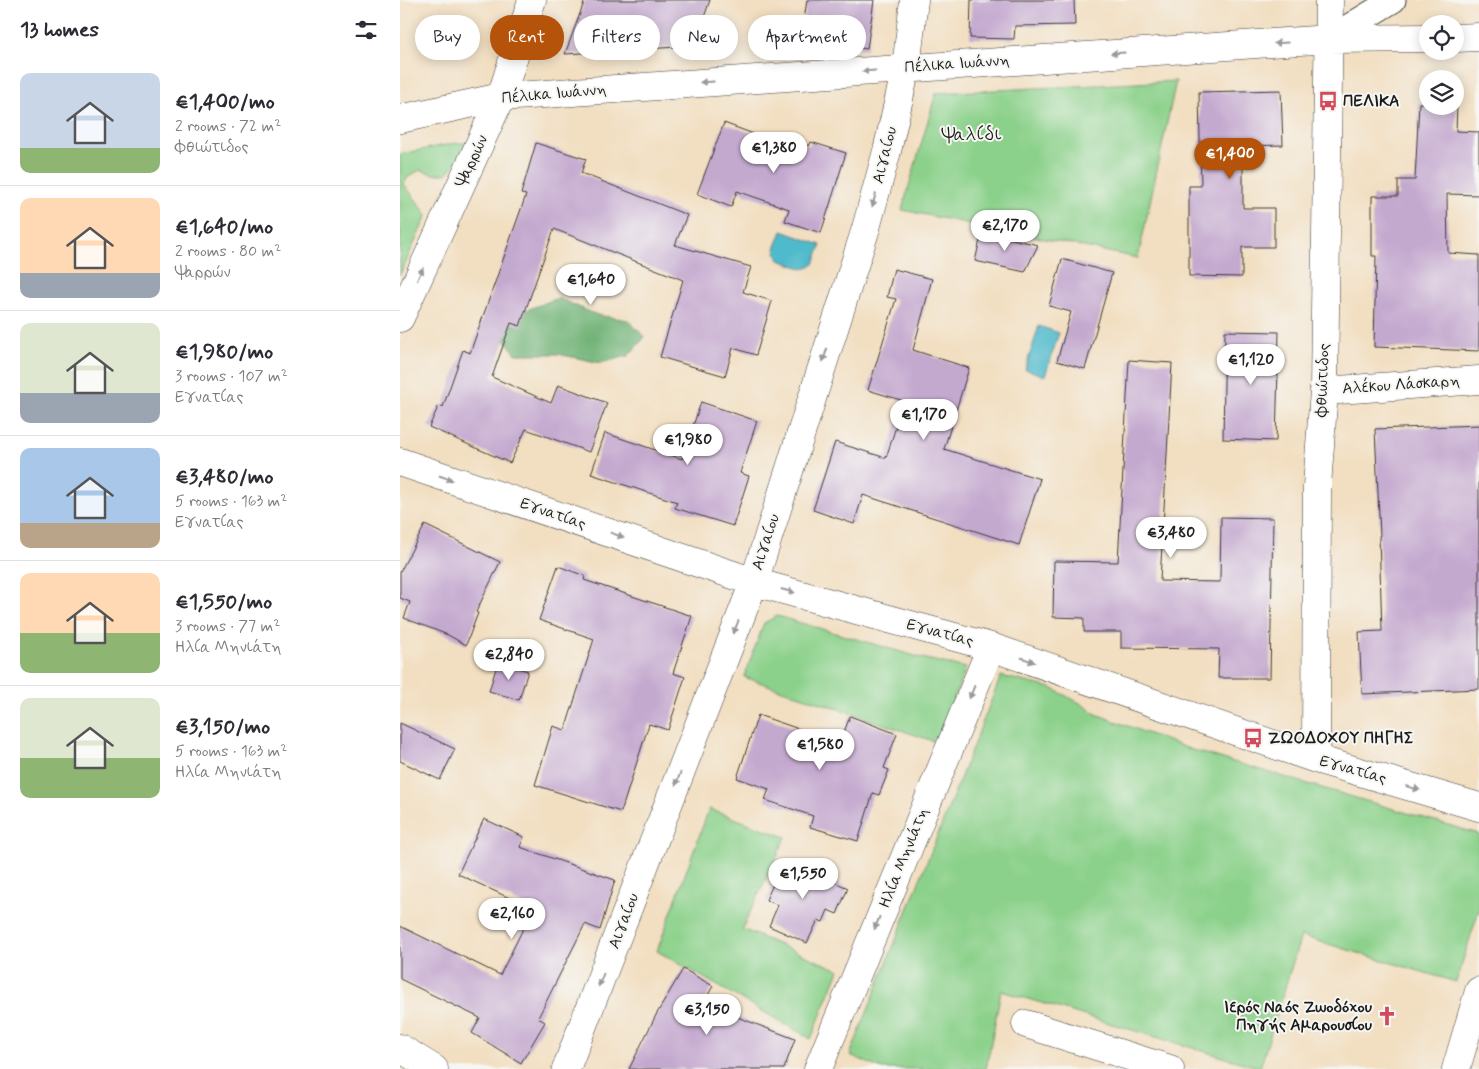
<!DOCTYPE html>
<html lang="en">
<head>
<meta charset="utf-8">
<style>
	:root { --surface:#fff; --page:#f2f2f3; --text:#2b2b33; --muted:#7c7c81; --line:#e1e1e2; --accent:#b45309 }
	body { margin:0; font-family:Mynerve,sans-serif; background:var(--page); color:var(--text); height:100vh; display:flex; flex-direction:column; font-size:19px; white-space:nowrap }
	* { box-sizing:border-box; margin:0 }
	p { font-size:16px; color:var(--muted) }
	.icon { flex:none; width:28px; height:28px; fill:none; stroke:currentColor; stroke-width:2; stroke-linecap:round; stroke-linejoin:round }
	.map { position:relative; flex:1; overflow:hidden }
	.side { display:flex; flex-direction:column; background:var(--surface); width:400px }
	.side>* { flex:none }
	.hud { position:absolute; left:15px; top:15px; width:475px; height:45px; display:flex; gap:10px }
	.fabs { position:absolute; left:1019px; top:15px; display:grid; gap:10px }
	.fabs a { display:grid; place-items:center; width:45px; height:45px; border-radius:50%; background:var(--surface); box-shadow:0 2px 12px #0003; font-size:25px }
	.price { position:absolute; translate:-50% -42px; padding:0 11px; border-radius:18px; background:#fff; color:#222; font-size:16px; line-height:32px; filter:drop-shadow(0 1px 2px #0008) }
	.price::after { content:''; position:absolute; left:50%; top:30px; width:15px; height:11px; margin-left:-8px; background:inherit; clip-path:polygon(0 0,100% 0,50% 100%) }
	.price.on { background:var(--accent); color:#fff }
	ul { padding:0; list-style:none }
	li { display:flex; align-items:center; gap:15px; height:125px; padding:0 20px }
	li+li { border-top:1px solid var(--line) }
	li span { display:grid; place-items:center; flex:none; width:140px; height:100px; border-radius:10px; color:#555 }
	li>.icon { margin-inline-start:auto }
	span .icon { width:60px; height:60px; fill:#fffc; stroke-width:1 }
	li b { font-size:21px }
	h2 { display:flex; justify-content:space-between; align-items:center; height:60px; padding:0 20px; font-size:21px }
	.pill { padding:0 18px; border-radius:22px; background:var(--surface); box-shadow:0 2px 12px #0003; font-size:18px; line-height:45px }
	.pill.on { background:var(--accent); color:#fff }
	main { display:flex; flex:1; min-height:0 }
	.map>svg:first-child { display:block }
	.green { fill:#8cd18b; stroke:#547654 }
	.forest { fill:#71b377; stroke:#46684a }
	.water { fill:#4fbacb; stroke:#366b74 }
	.building { fill:#c4a9cf }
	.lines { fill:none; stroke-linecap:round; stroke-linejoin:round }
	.pedestrian-casing { stroke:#3c3935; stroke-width:27 }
	.minor-casing { stroke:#3c3935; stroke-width:29 }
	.tertiary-casing { stroke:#3c3935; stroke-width:29 }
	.pedestrian { stroke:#fff; stroke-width:25 }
	.minor { stroke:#fff; stroke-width:28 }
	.tertiary { stroke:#fff; stroke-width:28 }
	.oneway { fill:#999 }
	.labels { text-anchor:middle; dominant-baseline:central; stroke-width:4; stroke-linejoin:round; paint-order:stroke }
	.street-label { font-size:16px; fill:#1c1c1c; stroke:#f6f6f2 }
	.poi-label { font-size:16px; font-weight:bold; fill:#1c1c1c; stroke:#f6f6f2; text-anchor:start }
	.neighbourhood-label { font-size:18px; letter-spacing:1px; fill:#1c1c1c; stroke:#f6f6f2 }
</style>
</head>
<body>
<main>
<section class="side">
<h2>13 homes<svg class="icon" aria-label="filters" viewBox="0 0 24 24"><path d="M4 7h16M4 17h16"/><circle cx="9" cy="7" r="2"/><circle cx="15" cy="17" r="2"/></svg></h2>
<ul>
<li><span style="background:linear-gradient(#c9d6e8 75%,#8fb573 0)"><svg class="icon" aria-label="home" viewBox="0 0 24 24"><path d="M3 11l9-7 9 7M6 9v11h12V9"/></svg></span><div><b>€1,400/mo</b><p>2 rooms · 72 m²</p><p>Φθιώτιδος</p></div></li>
<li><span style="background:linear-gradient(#ffd9b3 75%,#9aa5b1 0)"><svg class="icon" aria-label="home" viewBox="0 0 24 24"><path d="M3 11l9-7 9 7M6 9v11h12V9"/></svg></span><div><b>€1,640/mo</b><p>2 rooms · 80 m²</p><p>Ψαρρών</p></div></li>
<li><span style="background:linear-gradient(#dfe7d0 70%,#9aa5b1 0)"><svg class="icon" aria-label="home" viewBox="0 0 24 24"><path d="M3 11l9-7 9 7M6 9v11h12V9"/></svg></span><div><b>€1,980/mo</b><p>3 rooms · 107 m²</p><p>Εγνατίας</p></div></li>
<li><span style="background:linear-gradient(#a9c7e8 75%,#b9a48a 0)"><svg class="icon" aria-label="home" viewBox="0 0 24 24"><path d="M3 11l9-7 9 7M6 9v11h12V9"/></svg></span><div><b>€3,480/mo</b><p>5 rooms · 163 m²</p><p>Εγνατίας</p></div></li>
<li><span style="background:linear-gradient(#ffd9b3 60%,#8fb573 0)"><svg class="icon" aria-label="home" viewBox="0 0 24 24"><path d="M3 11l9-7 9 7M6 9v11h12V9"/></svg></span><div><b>€1,550/mo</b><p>3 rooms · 77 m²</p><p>Ηλία Μηνιάτη</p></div></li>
<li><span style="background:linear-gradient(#dfe7d0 60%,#8fb573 0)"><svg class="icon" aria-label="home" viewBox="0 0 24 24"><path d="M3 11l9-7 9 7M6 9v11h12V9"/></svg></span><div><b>€3,150/mo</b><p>5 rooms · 163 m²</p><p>Ηλία Μηνιάτη</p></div></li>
</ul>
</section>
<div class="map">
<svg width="1079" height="1069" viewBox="0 0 1079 1069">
	<rect width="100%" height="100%" fill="#f6f6f2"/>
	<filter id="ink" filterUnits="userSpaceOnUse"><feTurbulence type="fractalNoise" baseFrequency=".02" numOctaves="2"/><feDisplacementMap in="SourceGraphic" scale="10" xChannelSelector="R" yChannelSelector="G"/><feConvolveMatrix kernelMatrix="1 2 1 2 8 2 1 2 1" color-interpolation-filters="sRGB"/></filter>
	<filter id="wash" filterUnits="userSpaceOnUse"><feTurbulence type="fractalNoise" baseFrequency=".0096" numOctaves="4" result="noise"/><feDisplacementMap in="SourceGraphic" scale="20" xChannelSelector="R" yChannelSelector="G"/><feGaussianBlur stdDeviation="1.12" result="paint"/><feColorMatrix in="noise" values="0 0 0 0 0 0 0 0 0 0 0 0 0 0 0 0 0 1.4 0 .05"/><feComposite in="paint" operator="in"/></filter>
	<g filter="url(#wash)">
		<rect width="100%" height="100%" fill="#f2dec0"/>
		<path class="green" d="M776,81L738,258L502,210L536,93Z
			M56,143H64L66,145L62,156L46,174H33L20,170L8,177L4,184L27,215L0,275V154Z
			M377,616L522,658L566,668L536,742L344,677L364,623Z
			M601,676L651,688L680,703L696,714L789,749L1079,834V910L1056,982L901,936L860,1068L601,991L586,1069H482L450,1055Z
			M309,809L386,837L342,929L439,970L411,1039L257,951Z"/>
		<path class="forest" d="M158,298L197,315L228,320L245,337L228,356L201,363L158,354H116L103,337L108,317Z"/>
		<path class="water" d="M382,231L421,245L414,264L404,269L379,260L375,249Z
			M639,326L659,333L645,376L625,369Z"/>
		<g id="blocks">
			<path class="building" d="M185,0H310L294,46L165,54Z
				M407,0H474L467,49L401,40Z
				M571,0H674L675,25L615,26L614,39L570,38Z
				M881,90L883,145L843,146V208H874V247H842V277L789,276V186H801L799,92Z
				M1019,103H1028V106L1057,105L1056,131L1079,132V195L1047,194L1048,253L1079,255V351L974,347L976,256H972V196H998V180H1015Z
				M324,123L370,140L373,133L409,146L411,142L446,153L421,233L385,221L389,209L337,191L331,207L297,194Z
				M136,143L186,159L181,173L287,215L275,245L351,267L343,292L372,301L356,355L333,348L325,376L260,357L283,280L154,229L120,326L111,323L92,377L151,403L158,385L207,403L189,452L126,429L110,463L29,427L39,405L43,407L63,350L70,353L126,195L121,194Z
				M582,232L638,245L625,272L575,261Z
				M662,259L712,273L685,369L657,361L671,312L649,306Z
				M494,269L532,279L513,350L569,368L544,449L640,479L619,545L463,495L454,524L413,510L435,442L486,458L504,401L468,390L496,299L487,297Z
				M825,331L879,332L876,441L823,439Z
				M729,360L772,363L760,581L820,582L821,517L873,518L870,678H818L819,649L721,648V632H684V618L653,617L654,561L718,562Z
				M301,402L357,421L340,473L349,476L333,526L275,508L277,502L191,474L205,433L282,459Z
				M1079,425V689L962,694L959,632L982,631L979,536H980L975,429Z
				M25,525L100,562L76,612L78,613L66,645L48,635L4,618L10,602L0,598V572Z
				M158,566L185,576L184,580L292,616L273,673L285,677L268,730L249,724L221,812L135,785L153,726L165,730L194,639L139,620Z
				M98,662L128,671L119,700L89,691Z
				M358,715L440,743L450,716L497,734L484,768L489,770L479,795L473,793L458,841L410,827L413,816L365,800L369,789L337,778Z
				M0,723L55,749L40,780L0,761Z
				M84,819L124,837L120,847L215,880L200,930L185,924L138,1018L145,1022L121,1063L72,1033L80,1018L0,979V926L100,975L133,909L58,874Z
				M384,860L448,888L437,914L428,910L423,922L418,920L407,943L369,926L378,905L366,900Z
				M283,969L313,986L303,1004L395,1039L384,1069H229L256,1015Z"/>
		</g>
	</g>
	<g filter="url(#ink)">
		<use href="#blocks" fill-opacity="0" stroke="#3c3935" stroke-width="1"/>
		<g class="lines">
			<defs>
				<path id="pedestrian" d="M929,39L993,0"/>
				<path id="minor" d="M1055,38L1079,37
					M0,119L101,97L929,39L1028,38
					M0,318L101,97L132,0
					M924,391L1079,380
					M0,462L354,582L591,647L916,759L1079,807
					M916,759L917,486L924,391L929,0
					M626,1024L770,1069
					M166,1069L354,582L466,228L487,151L506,68L514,0
					M418,1069L591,647
					M1056,1069L1079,991"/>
				<path id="tertiary" d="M0,1048L34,1069"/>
			</defs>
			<use href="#pedestrian" class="pedestrian-casing"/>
			<use href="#minor" class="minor-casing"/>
			<use href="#tertiary" class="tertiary-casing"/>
			<use href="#pedestrian" class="pedestrian"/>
			<use href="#minor" class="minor"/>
			<use href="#tertiary" class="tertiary"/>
		</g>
		<defs><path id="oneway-solid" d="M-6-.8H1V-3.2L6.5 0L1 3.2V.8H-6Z" transform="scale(1.25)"/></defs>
		<g class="oneway">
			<use href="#oneway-solid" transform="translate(881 43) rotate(176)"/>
			<use href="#oneway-solid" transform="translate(718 53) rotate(176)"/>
			<use href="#oneway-solid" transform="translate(469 71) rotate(176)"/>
			<use href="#oneway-solid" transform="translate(307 82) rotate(176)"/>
			<use href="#oneway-solid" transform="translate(474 200) rotate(106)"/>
			<use href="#oneway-solid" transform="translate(20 274) rotate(-65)"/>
			<use href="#oneway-solid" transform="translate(425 355) rotate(108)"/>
			<use href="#oneway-solid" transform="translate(46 478) rotate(19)"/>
			<use href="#oneway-solid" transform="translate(217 535) rotate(19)"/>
			<use href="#oneway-solid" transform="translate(388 591) rotate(15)"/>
			<use href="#oneway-solid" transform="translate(336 627) rotate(111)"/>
			<use href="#oneway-solid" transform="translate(628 660) rotate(19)"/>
			<use href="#oneway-solid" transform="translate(572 692) rotate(112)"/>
			<use href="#oneway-solid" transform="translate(278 779) rotate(111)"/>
			<use href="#oneway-solid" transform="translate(1013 788) rotate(16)"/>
			<use href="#oneway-solid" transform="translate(477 923) rotate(112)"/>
			<use href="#oneway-solid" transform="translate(201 980) rotate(111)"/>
		</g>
	</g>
	<defs>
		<symbol id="bus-bare" viewBox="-9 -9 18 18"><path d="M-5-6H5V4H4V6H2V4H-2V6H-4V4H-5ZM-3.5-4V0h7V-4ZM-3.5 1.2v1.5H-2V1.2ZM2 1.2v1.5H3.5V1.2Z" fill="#d1495b" stroke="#f6f6f2" stroke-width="2.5" paint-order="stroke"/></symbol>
		<symbol id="church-bare" viewBox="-9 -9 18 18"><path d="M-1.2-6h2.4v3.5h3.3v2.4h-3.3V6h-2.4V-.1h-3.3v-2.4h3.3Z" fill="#d1495b" stroke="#f6f6f2" stroke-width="2.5" paint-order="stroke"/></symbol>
	</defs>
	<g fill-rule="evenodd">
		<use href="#bus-bare" x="914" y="87" width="28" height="28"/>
		<use href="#bus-bare" x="839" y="724" width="28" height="28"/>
		<use href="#church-bare" x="973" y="1002" width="28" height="28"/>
	</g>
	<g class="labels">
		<g class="street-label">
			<text transform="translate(557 64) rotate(-4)">Πέλικα Ιωάννη</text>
			<text transform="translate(154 94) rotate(-5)">Πέλικα Ιωάννη</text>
			<text transform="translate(485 155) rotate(-76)">Αιγαίου</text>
			<text transform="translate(72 161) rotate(-65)">Ψαρρών</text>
			<text transform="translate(923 380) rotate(-88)">Φθιώτιδος</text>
			<text transform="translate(1001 385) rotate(-4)">Αλέκου Λάσκαρη</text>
			<text transform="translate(153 514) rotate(19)">Εγνατίας</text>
			<text transform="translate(366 542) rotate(-72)">Αιγαίου</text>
			<text transform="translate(540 633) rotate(15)">Εγνατίας</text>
			<text transform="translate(953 770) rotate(16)">Εγνατίας</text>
			<text transform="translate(504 858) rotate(-68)">Ηλία Μηνιάτη</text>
			<text transform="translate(224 921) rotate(-69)">Αιγαίου</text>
		</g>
		<g class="poi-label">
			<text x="943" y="101">ΠΕΛΙΚΑ</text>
			<text x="868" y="738">ΖΩΟΔΟΧΟΥ ΠΗΓΗΣ</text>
			<text x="972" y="1007" text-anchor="end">Ιερός Ναός Ζωοδόχου<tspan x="972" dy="18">Πηγής Αμαρουσίου</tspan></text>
		</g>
		<g class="neighbourhood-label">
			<text x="572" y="135">Ψαλίδι</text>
		</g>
	</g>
</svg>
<div class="fabs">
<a><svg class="icon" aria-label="locate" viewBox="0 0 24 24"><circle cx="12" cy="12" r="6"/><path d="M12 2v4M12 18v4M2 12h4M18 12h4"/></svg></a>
<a><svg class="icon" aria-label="layers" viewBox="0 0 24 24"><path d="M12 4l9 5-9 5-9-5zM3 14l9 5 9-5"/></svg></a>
</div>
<b class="price" style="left:374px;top:174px">€1,380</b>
<b class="price on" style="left:830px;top:180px">€1,400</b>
<b class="price" style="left:605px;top:252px">€2,170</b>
<b class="price" style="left:191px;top:306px">€1,640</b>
<b class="price" style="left:851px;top:386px">€1,120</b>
<b class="price" style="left:524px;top:441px">€1,170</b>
<b class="price" style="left:288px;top:466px">€1,980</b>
<b class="price" style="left:771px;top:559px">€3,480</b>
<b class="price" style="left:109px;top:681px">€2,840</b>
<b class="price" style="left:420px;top:771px">€1,580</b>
<b class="price" style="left:403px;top:900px">€1,550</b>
<b class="price" style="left:112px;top:940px">€2,160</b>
<b class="price" style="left:307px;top:1036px">€3,150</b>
<div class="hud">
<a class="pill">Buy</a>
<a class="pill on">Rent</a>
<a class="pill">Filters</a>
<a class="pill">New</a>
<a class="pill">Apartment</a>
</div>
</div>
</main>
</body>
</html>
